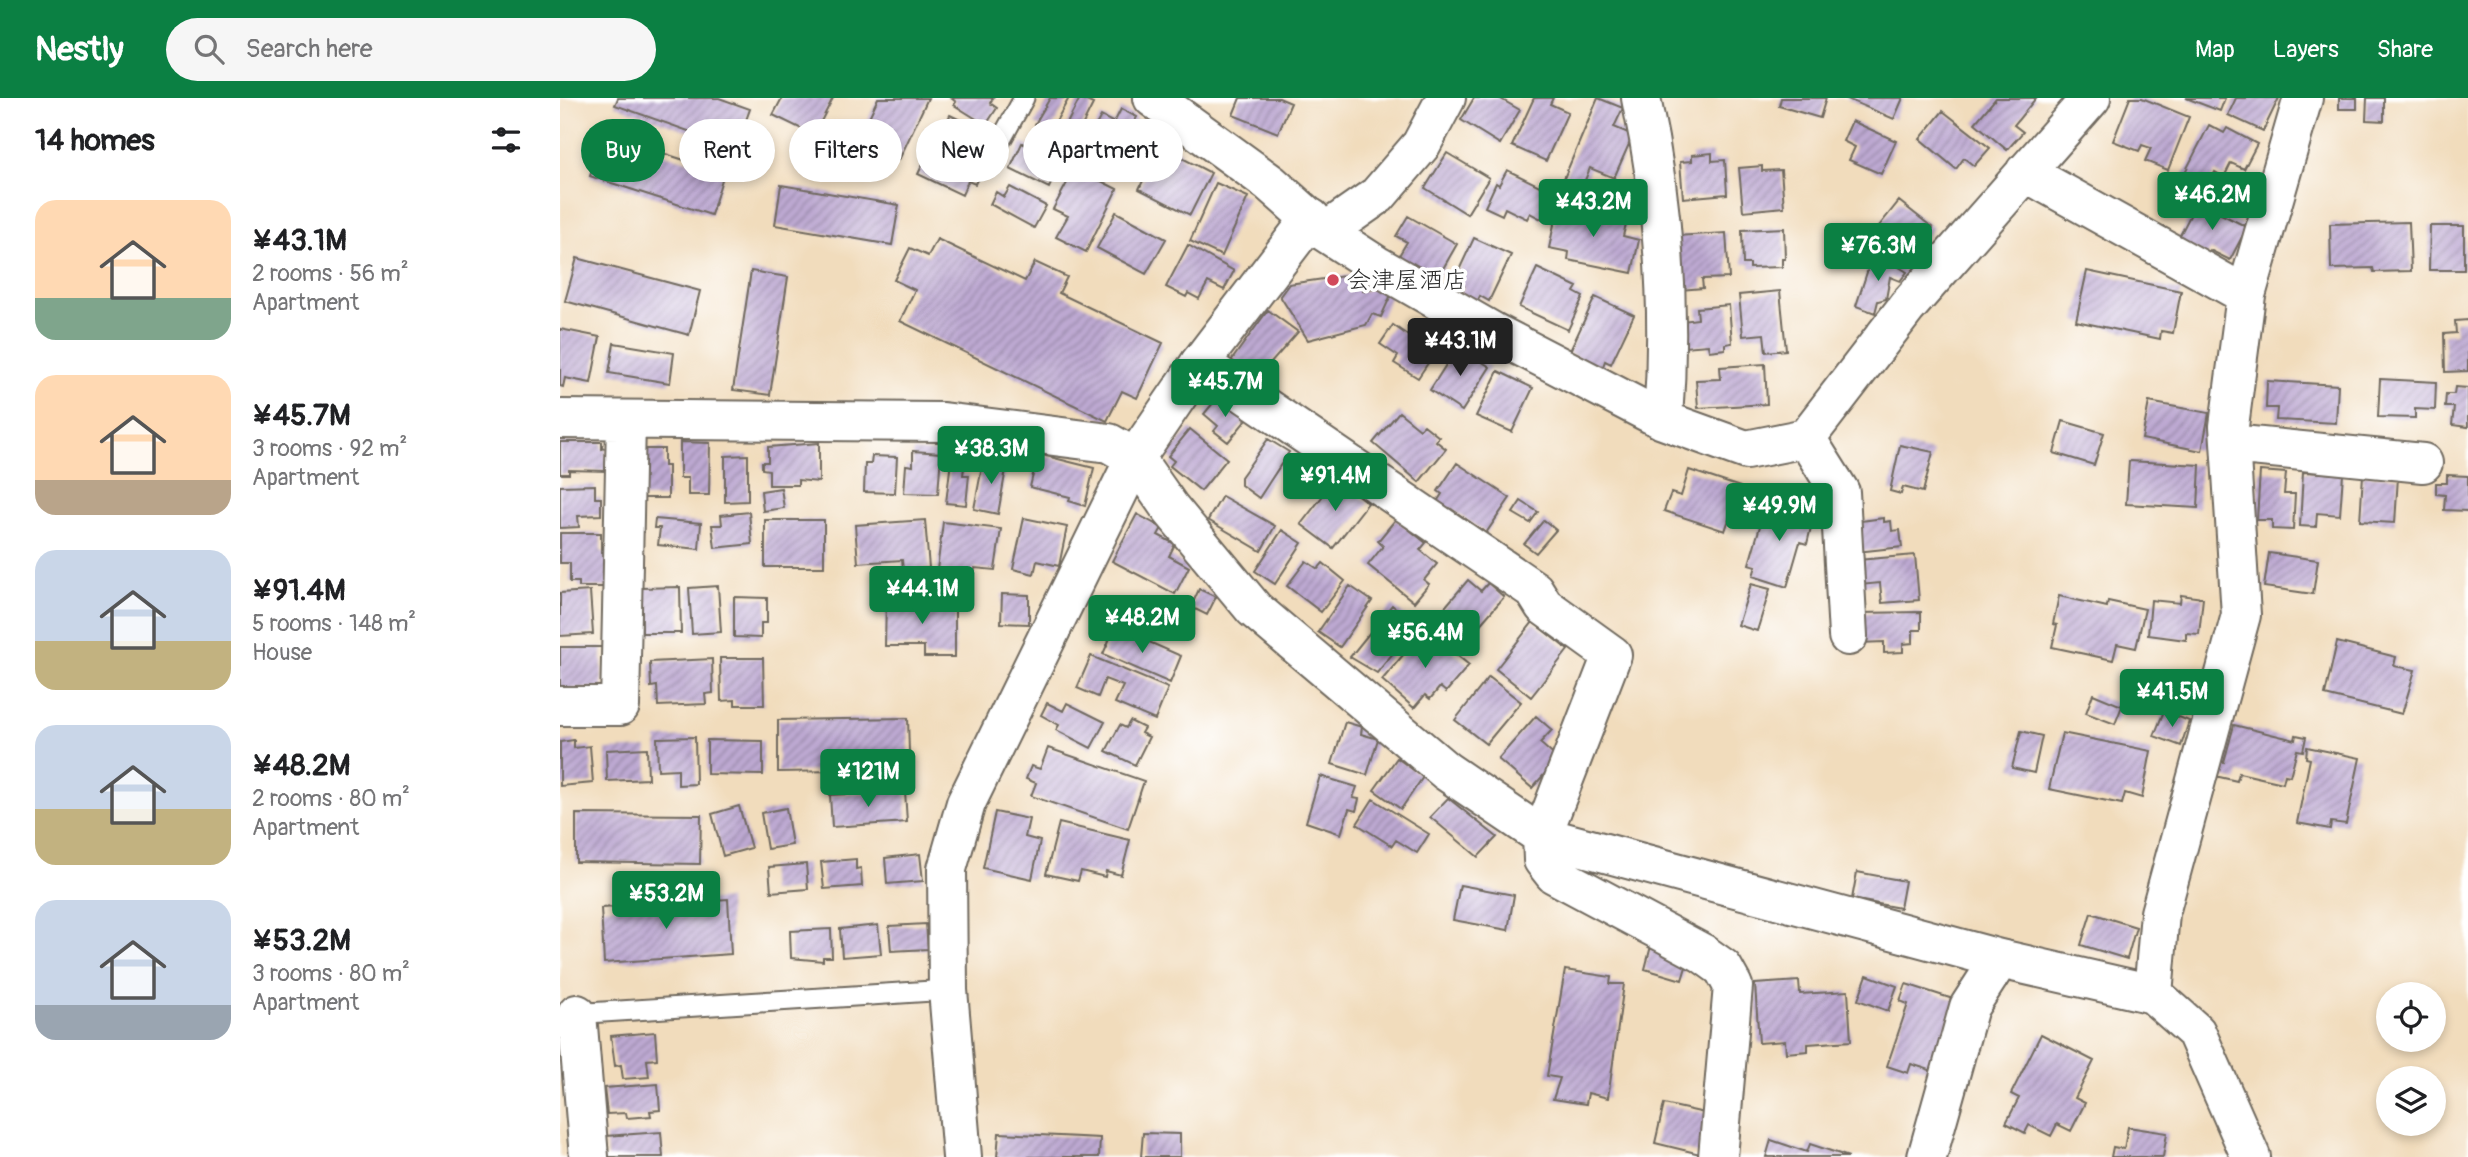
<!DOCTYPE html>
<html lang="en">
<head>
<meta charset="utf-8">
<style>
	:root { --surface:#fff; --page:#f6f6f6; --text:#202124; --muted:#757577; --accent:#0b8043 }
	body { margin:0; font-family:Pangolin,"Klee One",sans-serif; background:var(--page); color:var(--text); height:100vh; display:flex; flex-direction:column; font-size:26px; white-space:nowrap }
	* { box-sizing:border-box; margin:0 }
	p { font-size:23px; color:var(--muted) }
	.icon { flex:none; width:38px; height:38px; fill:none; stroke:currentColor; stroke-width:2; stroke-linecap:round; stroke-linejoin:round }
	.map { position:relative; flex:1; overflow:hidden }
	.side { display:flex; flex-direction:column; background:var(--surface); width:560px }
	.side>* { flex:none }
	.guide { position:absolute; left:21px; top:21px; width:665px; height:63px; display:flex; gap:14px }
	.controls { position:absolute; left:1816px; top:884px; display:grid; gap:14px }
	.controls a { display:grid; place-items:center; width:70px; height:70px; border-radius:50%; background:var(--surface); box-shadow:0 4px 10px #0003; font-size:35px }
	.price { position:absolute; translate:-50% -60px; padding:0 16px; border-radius:7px; background:var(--accent); color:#fff; font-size:23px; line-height:46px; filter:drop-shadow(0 2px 4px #0008) }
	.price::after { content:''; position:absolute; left:50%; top:42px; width:21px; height:16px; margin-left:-10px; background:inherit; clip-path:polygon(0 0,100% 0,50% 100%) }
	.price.current { background:#222; color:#fff }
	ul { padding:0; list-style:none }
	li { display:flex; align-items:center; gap:21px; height:175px; padding:0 35px }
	li span { display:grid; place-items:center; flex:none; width:196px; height:140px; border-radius:21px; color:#555 }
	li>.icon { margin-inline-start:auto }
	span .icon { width:84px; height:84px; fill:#fffc; stroke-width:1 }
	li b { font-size:30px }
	h2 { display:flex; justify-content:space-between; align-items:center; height:84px; padding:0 35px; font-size:30px }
	.pill { padding:0 24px; border-radius:32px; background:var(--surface); box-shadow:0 4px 10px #0003; font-size:24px; line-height:63px }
	.pill.current { background:var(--accent); color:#fff }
	header { display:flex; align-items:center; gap:42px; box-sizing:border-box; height:98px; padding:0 35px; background:var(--accent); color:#fff }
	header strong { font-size:33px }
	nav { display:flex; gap:38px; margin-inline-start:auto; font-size:24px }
	.search { width:490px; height:63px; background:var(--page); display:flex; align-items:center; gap:18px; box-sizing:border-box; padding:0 24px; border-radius:38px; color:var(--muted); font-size:26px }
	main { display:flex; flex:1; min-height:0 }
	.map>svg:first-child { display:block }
	.building { fill:url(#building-hatch) }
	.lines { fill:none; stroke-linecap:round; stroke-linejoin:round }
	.service-casing { stroke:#70695e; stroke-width:23 }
	.minor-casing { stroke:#70695e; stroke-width:42 }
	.tertiary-casing { stroke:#70695e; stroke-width:42 }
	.service { stroke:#fff; stroke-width:19 }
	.minor { stroke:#fff; stroke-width:38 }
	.tertiary { stroke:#fff; stroke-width:38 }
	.poi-dot { fill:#d1495b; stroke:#fff; stroke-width:2.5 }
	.labels { text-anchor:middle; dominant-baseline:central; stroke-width:7; stroke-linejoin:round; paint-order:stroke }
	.poi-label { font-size:24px; fill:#2b2b2b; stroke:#fff; text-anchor:start }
</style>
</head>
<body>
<header>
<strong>Nestly</strong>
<div class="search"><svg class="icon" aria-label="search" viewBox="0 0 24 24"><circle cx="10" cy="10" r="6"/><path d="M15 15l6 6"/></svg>Search here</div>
<nav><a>Map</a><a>Layers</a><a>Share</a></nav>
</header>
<main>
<section class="side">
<h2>14 homes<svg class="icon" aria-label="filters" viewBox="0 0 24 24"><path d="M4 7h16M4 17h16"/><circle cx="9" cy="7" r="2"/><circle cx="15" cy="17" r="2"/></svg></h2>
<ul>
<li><span style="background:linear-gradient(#ffd9b3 70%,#7fa58c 0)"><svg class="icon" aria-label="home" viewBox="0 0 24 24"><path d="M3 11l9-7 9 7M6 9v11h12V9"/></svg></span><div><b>¥43.1M</b><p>2 rooms · 56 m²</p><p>Apartment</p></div></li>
<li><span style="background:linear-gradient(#ffd9b3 75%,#b9a48a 0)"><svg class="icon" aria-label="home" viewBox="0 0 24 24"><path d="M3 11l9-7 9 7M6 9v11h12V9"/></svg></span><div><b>¥45.7M</b><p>3 rooms · 92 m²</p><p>Apartment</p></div></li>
<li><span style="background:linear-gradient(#c9d6e8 65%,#c2b280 0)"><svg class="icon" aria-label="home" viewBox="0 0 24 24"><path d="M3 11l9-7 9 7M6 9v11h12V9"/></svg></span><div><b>¥91.4M</b><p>5 rooms · 148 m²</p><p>House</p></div></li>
<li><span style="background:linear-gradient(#c9d6e8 60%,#c2b280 0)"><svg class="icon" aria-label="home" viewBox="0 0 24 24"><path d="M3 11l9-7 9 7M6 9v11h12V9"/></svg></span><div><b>¥48.2M</b><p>2 rooms · 80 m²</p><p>Apartment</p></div></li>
<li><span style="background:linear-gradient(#c9d6e8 75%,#9aa5b1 0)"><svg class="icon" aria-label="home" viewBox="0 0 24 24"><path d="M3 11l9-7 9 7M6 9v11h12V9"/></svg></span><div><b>¥53.2M</b><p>3 rooms · 80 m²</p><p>Apartment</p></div></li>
</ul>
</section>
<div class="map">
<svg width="1908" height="1059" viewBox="0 0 1908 1059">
	<defs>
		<pattern id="building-hatch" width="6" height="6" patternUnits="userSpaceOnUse" patternTransform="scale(1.75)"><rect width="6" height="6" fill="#bda9d2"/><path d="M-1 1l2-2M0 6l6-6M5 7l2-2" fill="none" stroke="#9a8aab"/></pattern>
	</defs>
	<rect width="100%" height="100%" fill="#fff"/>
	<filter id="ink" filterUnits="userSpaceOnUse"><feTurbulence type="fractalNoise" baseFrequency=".0143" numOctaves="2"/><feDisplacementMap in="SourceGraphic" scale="14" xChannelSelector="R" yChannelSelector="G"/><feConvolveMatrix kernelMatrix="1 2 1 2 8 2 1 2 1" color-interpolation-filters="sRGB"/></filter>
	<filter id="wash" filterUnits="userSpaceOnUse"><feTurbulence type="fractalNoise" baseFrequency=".00686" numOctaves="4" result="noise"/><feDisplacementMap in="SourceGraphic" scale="28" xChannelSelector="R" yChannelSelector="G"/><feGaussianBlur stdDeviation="1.57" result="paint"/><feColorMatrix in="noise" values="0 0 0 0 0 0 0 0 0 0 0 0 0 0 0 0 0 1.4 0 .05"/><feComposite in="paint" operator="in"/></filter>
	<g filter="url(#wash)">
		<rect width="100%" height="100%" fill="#f1dcbc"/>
		<g id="blocks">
			<path class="building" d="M58,0H159L190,11L176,50L55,7Z
				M222,0H273L254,37L213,17Z
				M318,0H368L339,62L298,43Z
				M391,0H433L430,5L437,10L426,27L394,7L396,4Z
				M490,0H509L490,34L475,26Z
				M520,0L533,6L512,48L499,41Z
				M680,0H719L731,5L718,35L673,17Z
				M914,0H939L960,12L940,46L901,22Z
				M974,0H993L990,6L1008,14L986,63L952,48Z
				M1038,0L1063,10L1054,29L1073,37L1054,80L1030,70L1021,92L1002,85Z
				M1221,0H1266L1260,20L1219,8Z
				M1285,0H1343L1334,21Z
				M1436,0H1476L1454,27L1463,34L1447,52L1415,25Z
				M1570,0H1582L1629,19L1608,72L1585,63L1591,50L1582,47L1579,53L1553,43Z
				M1626,0H1665L1660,13Z
				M1676,0H1719L1703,33L1668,17Z
				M1779,0H1797V11H1779Z
				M1807,0H1824V23L1806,22Z
				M561,11L577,19L551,70L521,55L541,18L554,25Z
				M1383,13L1430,50L1414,68L1404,60L1396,71L1360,41Z
				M390,17L423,33L413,53L380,38Z
				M1292,23L1336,43L1321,76L1289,62L1295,49L1283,43Z
				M1649,27L1664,35L1667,30L1697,46L1684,71L1671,65L1664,79L1655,74L1645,94L1621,82Z
				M44,36L164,75L151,117L30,78Z
				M603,41L621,54L620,59L651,75L630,117L579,91Z
				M462,45L501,64L489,90L450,71Z
				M370,51L421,74L415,86L408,83L402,97L358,76Z
				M887,55L929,80L907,116L865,90Z
				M1152,55V63L1165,62L1167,96L1123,100L1120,64L1132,63V57Z
				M1202,68V73L1221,72L1224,109L1183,113L1179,70Z
				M515,70L557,91L526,154L496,139L508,118L493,111Z
				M947,72L994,95L981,121L970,115L967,121L945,110L942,117L925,109L936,85L939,87Z
				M656,85L688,99L662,158L630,143Z
				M221,87L339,107L332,147L215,127Z
				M450,89L486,108L474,130L430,106L436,94L444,99Z
				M999,103L1035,111L1033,120L1066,126L1063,138L1079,142L1072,175L1008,162L1009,154L989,150Z
				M1339,103L1373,130L1355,152L1347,145L1335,159L1315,143L1324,132L1319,128Z
				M1637,104L1687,129L1670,162L1650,152L1647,158L1617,143Z
				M556,114L606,141L586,176L537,150Z
				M848,118L897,146L876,183L837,161L847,144L836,138Z
				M1849,124L1851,173L1814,174L1813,170L1771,171L1770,126Z
				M1870,128H1904V172H1869Z
				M1224,130L1225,161H1222V169L1190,170V166H1183L1182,132Z
				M1166,135L1169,180L1142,181L1143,190L1120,192L1116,138Z
				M914,140L951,157L929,203L920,198L917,204L900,196L904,189L893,185Z
				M377,141L465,183L475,164L507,179L499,195L603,245L577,300L562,293L547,323L340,223L355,192L334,182L350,150L368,158Z
				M628,147L674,173L664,192L648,184L639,201L628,195L626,199L606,189Z
				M1321,158L1347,174L1340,183L1330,179L1326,201L1318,203L1315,215L1296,208L1310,165L1315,167Z
				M17,160L140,193L129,237L5,203Z
				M977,170L1017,189L1014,194L1023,199L1008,232L959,209Z
				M191,173L228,179L210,297L173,292Z
				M1527,173L1621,193L1613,235L1601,233L1600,241L1516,223Z
				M798,176L803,193L818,189L831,197L821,219L812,216L806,227L748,242L720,198L729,186Z
				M1220,193L1226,252L1206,254L1204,236L1183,238L1179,197Z
				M1035,199L1074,217L1051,266L1045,263L1042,271L1009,255Z
				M1169,207L1172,245L1165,246V251L1149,253L1148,247L1124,249L1122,223L1138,221L1137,210Z
				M708,212L738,234L704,273L696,268L689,277L671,263Z
				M872,222L889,234L858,280L834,265L838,258L820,246L833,227L850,239L860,224L867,229Z
				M1908,222V273L1885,274L1884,236L1896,235L1895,223Z
				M0,231L40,239L31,285L5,280L3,289L0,288Z
				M54,245L114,255L110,285L49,275Z
				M898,248L930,269L902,313L870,292Z
				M1205,266L1207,306L1138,310L1136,282L1161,281L1160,269Z
				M938,273L973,290L952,334L916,318Z
				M1820,281L1876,284L1875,312L1855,311V320L1818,319Z
				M1707,283L1778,287L1776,325L1716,322L1717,310H1706Z
				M1895,289L1908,290V329L1892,327L1894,309H1885L1886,296H1894Z
				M659,298L687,321L668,344L654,333L658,328L644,316Z
				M1589,304L1649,315L1642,353L1582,341Z
				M839,314L860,331L864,327L879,339L876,343L886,351L859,384L813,345Z
				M1503,323L1544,335L1534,367L1494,355Z
				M630,331L667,361L641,393L610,368L614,363L608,358Z
				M708,341L729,354L699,400L681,387V379Z
				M0,344H42V351L46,350V373L9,372V376H0Z
				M120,344L150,345L149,397H128V380H120Z
				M259,345V384L238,382V387H209V372L202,371V364H208V349Z
				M1340,347L1373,354L1363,394L1343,389L1341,396L1330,393Z
				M83,351H104V368H108V400H83Z
				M353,353L381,355L378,396L344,395L346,367L353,368Z
				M392,354L406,355L403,377H409L406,407L386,405Z
				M478,356L534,370L525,408L509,403L510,399L470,389Z
				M188,357V403L165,404V358Z
				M312,358L337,359L335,395L304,394L305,366H311Z
				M434,358L448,360L438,416L414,411L422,369L432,371Z
				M1569,363L1640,367L1638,410L1566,406Z
				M897,365L950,400L926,435L890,410L885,416L874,408L882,396L878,393Z
				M1129,372L1180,389L1165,433L1104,413L1111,395L1121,398Z
				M1700,373L1726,375L1724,396H1735L1733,432L1712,431V422H1697Z
				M1743,374L1783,376L1780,417L1757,415L1756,429L1740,428Z
				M1803,377L1838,379L1835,425L1800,423Z
				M1887,377L1908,378V413L1884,412L1885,397L1876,396V385H1887Z
				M776,381L808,405L773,450L741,426Z
				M35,387V400H41V417L18,418L19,429L0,430V388Z
				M221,390L224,410L203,413L201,393Z
				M662,398L715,428L701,453L648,422Z
				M961,403L978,414L970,425L953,415Z
				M1207,404L1248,416L1246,423L1252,425L1247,446L1240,444L1227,489L1193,478L1196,468L1189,466Z
				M189,414L192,446L155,450L152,427H162L161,417Z
				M577,416L602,430L598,437L615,446L609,458L629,469L615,496L552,463Z
				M464,420L507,429L499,468L477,463L474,476L453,471Z
				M1324,420V424L1331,423L1332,433L1340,432L1342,449L1297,454L1293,424Z
				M95,421L141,425L139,451L98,447L100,430H94Z
				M836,421L866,445L860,452L877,466L864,482L869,486L854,504L808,467L823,448L818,443Z
				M205,422H264V469H205Z
				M365,422L369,470L343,472L342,462L298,465L295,427Z
				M984,422L996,432L976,455L964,446Z
				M383,424L441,431L435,472L415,470L414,477L377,472Z
				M722,432L742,445L715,486L695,473Z
				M0,435H41V454H50V489H19V484H10V465H0Z
				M1709,455L1758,462L1753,496L1704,489Z
				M1355,457L1359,502L1322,505L1320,485L1300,487L1298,462Z
				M746,463L758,471L763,465L785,483L761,514L727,488Z
				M908,482L921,493L928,485L944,499L904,545L898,540L895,544L874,522Z
				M1191,486L1210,491L1197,533L1178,527Z
				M158,488L161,534L132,536L129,490Z
				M790,488L812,503L780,549L758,534Z
				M120,489L121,535H82L81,490Z
				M639,491L656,499L647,517L631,509Z
				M30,493L33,536L0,538V495Z
				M442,496L469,497V526L441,525Z
				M1621,497L1643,500L1639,536L1626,535V542L1588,537L1591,502L1620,505Z
				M1499,498L1547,509L1548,503L1585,511L1576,550L1557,546L1553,562L1492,549L1497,527L1493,526Z
				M174,499L207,500V525H201V540L174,539Z
				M326,502H395V559H364V548H325Z
				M832,507L856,527L817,575L790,559Z
				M1361,514V532H1353V545L1343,546V554L1324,555V544L1299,545V515Z
				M973,524L1008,552L971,599L936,571Z
				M555,529L621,558L610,585L543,556Z
				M865,531L909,567L886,594L880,589L870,601L865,597L854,610L822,582Z
				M1777,544L1836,559L1834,568L1855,572L1842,616L1765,597Z
				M0,549H42V590L0,591Z
				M531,558L608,590L595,622L555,605L563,588L545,581L538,599L517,590Z
				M160,560H203L204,607H175V602L161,603Z
				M152,561L153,595L145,596L146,606L98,608L97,588L91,589L90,564Z
				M929,579L961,604L926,646L895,622Z
				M1533,596L1562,608L1555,626L1526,615Z
				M487,605L503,613L507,605L545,624L531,650L496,632L499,627L481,617Z
				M1604,613L1629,623L1621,648L1594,638Z
				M976,618L992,632L980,645L998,661L972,690L938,661Z
				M348,620L349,654H340V672L218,674V622Z
				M570,623L584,630L581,635L589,639L575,667L546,653L560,627L566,630Z
				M785,624L802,629L801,636L818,641L807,677L772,666Z
				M1674,627L1735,642L1736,637L1746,639L1743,653L1737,652L1730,678L1725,677L1723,685L1679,675L1677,683L1655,678L1659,663L1664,664Z
				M1461,633L1482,638L1474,675L1452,670Z
				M1502,635L1591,653L1582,700L1565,695L1562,706L1489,691Z
				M135,639L136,686L118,687V671L98,672L97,640Z
				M14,642V650L30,648L33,685L0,688V644Z
				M147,642L203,643V677L147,676Z
				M1747,649L1800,660L1786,726L1771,724L1770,731L1737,725L1750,661L1746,660Z
				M87,650L88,681L47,683L46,652Z
				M488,650L584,683L568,731L471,698L476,685L466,681L471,668L480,671Z
				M837,660L863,679L841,711L814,692Z
				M760,678L797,689L793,700L799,701L796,713L789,711L781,736L746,724Z
				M345,693L347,724L272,729L270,697Z
				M888,700L937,739L918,759L870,719Z
				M813,701L869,736L857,755L836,742L832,748L797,726Z
				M179,708L191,750L163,758L152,716Z
				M226,710L232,747L207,751L201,715Z
				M435,714L469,721L465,739L480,743L472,781L423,770Z
				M16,716L141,717L140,766L16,764Z
				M499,725L570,742L561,777L546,773L545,779L521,773L518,783L486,776Z
				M360,756L363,783L327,786L325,760Z
				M296,761V771L301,770L302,788L264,791L261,764Z
				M246,766L248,791L211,794L209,769Z
				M1297,774L1345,783L1340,810L1292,801Z
				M900,787L954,797L948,832L893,822Z
				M168,801L171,856L44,865L41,810Z
				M1531,815L1576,829L1567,861L1521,847Z
				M366,826L368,851L331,853L329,828Z
				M318,827L321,856L282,859L280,831Z
				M271,831L272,859H263V863L231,860L230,833Z
				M1091,848L1129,859L1122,882L1085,871Z
				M1005,872L1051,879L1050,886H1064L1048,1000L1028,995L1026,1006L993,1001L1000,980L987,978Z
				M1307,877L1337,888L1328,913L1298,902Z
				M1239,883L1240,896L1288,893L1291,943L1248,946V953L1226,955L1225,943L1199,945L1195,886Z
				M1346,886L1396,902L1373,973L1351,966L1348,975L1327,968L1348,906L1340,903Z
				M95,934L97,961L87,962L89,979L63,981L61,967L55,968L51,938Z
				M1481,936L1534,963L1515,1000L1525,1005L1511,1033L1497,1026L1491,1038L1469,1027L1465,1035L1446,1025L1459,1000L1451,996Z
				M98,986L100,1012L90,1013L91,1018L67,1020L66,1015L47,1016L44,990Z
				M1104,1006L1149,1016L1140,1056L1095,1045Z
				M1568,1029L1607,1035L1603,1059H1551L1553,1049L1564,1051Z
				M101,1034L103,1059H47L46,1038Z
				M439,1035L540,1040L539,1059H437Z
				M583,1035L620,1036V1059H581Z
				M1211,1042L1247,1054L1250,1046L1289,1059H1206Z"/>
		</g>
	</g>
	<g filter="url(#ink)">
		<use href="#blocks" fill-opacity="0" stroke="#70695e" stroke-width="2"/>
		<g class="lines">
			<defs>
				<path id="service" d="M427,67L464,0
					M12,916L388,892"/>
				<path id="minor" d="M593,0L710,85L765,134L816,167L933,234L1103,322L1186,352L1246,340L1280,394L1288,538
					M1081,0C1104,106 1111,214 1103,322
					M1465,74L1686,197
					M765,134L818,97L861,47L886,0
					M640,265L974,492L984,508L1052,557L982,738L983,762L994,776L1142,855L1163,870L1173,888L1158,1059
					M0,321L383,324L549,345L575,360L610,410L694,511L886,673L982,738L1440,861L1593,896L1636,934L1691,1059
					M1246,340L1347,209L1531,0
					M1671,346L1863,365
					M0,608H60L66,323
					M1593,896L1600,815L1681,517L1669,328L1686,197L1743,0
					M17,916L29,1059
					M1367,1059L1409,909L1440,861"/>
				<path id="tertiary" d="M402,1059L388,892L387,771L406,705L575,360L640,265L751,120"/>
			</defs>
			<use href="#service" class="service-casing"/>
			<use href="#minor" class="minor-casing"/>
			<use href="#tertiary" class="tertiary-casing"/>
			<use href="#service" class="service"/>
			<use href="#minor" class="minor"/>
			<use href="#tertiary" class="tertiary"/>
		</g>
	</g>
	<circle class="poi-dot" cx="773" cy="182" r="7"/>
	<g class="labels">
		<g class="poi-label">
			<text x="787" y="182">会津屋酒店</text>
		</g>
	</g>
</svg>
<div class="controls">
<a><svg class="icon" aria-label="locate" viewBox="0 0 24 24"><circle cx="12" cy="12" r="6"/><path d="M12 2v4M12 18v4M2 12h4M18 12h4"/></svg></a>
<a><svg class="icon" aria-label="layers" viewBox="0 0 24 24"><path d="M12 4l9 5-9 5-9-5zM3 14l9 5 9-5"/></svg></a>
</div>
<b class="price" style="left:1652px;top:134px">¥46.2M</b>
<b class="price" style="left:1033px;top:141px">¥43.2M</b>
<b class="price" style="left:1318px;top:185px">¥76.3M</b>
<b class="price current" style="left:900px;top:280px">¥43.1M</b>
<b class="price" style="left:665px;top:321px">¥45.7M</b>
<b class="price" style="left:431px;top:388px">¥38.3M</b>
<b class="price" style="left:775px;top:415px">¥91.4M</b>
<b class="price" style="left:1219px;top:445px">¥49.9M</b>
<b class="price" style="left:362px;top:528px">¥44.1M</b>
<b class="price" style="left:582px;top:557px">¥48.2M</b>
<b class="price" style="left:865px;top:572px">¥56.4M</b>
<b class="price" style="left:1612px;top:631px">¥41.5M</b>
<b class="price" style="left:308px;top:711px">¥121M</b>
<b class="price" style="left:106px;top:833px">¥53.2M</b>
<div class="guide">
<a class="pill current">Buy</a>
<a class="pill">Rent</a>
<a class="pill">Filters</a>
<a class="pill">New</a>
<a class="pill">Apartment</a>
</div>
</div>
</main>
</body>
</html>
